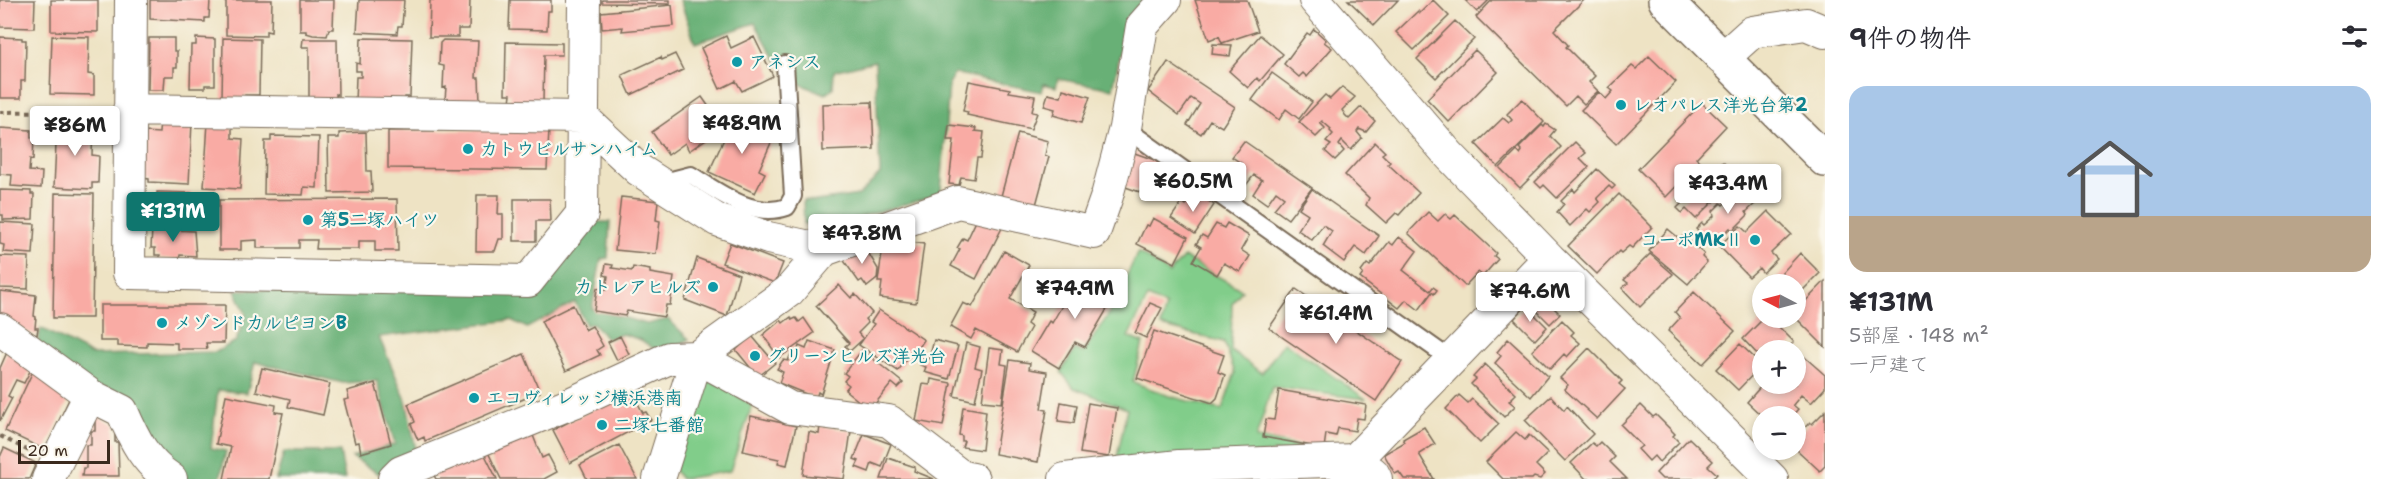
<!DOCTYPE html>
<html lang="ja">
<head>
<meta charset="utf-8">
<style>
	:root { --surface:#fff; --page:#f7f7f7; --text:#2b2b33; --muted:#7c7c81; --line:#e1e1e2; --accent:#0f766e }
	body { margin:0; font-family:"Shantell Sans","Klee One",sans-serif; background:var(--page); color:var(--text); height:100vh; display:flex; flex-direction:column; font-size:22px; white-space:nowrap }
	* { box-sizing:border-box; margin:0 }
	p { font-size:20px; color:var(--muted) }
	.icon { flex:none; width:33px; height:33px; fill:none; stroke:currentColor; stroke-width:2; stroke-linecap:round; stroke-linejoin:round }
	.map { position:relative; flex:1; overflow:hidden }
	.side { display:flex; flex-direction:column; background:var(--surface); width:570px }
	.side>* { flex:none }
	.needle { width:39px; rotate:276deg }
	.controls { position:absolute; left:1752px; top:274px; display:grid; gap:12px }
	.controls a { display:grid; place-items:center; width:54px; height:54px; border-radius:50%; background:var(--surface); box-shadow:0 3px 9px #0003; font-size:30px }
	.scale { position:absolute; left:18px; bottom:15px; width:92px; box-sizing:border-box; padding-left:6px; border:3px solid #3b2a1e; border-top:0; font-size:16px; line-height:21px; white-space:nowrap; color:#3b2a1e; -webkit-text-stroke:4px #fbf7ec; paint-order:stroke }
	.price { position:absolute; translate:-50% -51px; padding:0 14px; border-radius:6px; background:#fff; color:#222; font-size:20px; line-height:39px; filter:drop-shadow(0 2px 3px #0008) }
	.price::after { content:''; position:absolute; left:50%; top:36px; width:18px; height:14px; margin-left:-9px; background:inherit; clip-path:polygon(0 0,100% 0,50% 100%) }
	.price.active { background:var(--accent); color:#fff }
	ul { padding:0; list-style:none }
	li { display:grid; align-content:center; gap:12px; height:318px; padding:0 24px }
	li+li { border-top:2px solid var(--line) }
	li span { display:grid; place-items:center; height:186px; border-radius:18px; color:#555 }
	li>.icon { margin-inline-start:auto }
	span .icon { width:108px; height:108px; fill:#fffc; stroke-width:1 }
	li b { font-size:26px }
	h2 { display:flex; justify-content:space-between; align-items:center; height:72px; padding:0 24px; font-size:26px }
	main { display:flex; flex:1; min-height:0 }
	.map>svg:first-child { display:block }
	.green { fill:#81cd8a; stroke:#5e7c54; stroke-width:1.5; fill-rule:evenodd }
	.forest { fill:#68b076; stroke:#526d4a; stroke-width:1.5 }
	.building { fill:#f9aba4 }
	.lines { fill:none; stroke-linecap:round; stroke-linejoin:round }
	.lane-casing { stroke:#7a6b58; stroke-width:20 }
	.street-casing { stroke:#7a6b58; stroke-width:34 }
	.secondary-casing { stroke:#7a6b58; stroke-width:36 }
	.path { stroke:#7a6b58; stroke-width:4; stroke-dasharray:4.5 4.5; stroke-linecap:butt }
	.lane { stroke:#fff; stroke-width:16 }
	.street { stroke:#fff; stroke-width:32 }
	.secondary { stroke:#fff; stroke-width:33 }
	.culture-dot { fill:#0f9aa8; stroke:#fbf7ec; stroke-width:2 }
	.labels { text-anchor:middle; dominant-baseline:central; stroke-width:4.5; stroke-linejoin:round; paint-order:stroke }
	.culture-label { font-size:18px; font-weight:bold; fill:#0d838f; stroke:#fbf7ec; text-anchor:start }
</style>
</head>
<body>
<main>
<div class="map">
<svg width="1825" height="479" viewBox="0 0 1825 479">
	<rect width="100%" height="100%" fill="#fbf7ec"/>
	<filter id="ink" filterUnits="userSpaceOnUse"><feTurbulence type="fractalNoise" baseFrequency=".0167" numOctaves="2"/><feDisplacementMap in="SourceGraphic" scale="12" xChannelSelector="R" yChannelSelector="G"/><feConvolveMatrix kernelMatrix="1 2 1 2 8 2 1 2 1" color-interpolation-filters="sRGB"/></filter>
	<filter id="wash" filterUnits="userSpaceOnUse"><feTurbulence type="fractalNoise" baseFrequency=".008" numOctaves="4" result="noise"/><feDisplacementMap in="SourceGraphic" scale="24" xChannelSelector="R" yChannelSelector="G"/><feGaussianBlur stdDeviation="1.35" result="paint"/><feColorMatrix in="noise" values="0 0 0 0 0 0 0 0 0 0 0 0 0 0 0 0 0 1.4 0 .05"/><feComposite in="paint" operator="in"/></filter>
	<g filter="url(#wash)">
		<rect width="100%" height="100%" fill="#eee3c4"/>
		<path class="green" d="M1138,252L1169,273L1184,257L1242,290L1232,304L1231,351L1262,373L1284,342L1366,399L1272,387L1256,438L1317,450L1116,462L1127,409L1074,388L1061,372L1075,349L1083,353L1107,317ZM1148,297L1166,306L1161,326L1224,342L1235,373L1222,410L1169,396L1133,382L1143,343L1128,337Z
			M705,380L724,385L752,406L730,471L681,479L674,470Z"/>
		<path class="forest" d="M680,0H1146L1126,23L1113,89L1058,79L1056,87L1044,84L1041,92L954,73L949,84L941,191L930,197L850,220L804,224L803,200L816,201L859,195L880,174L875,61L834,71L833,88L826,94L802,85L776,60L755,23L695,43Z
			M586,222H610L608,258L601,259L592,309L647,324L668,319L689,339L663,355L641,340L623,334L607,339L593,323L586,325L575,302L527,328L511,320L379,337L406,400L416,450L379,474L352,457L395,444L377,381L343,383L255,362L247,393L218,390L211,448L226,451L220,479H184L37,345L41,328L92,355L216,352L236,341L246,314L235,290L536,288Z
			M284,452H340L345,479H276Z"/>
		<g id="blocks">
			<path class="building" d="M0,0H35L34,28L0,27Z
				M51,0H98V32L51,31Z
				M150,0H210L209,18H205V22L150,19Z
				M226,0H272L271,32L266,31V36L226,35Z
				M300,0H334L333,29H329L327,36L313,35L306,33V31H300Z
				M359,0H404L402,26H398L397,34L357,32Z
				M430,0H470L469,29H458V37H429Z
				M510,0H551V11H548L547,30L509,29Z
				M602,0H670V4L602,3Z
				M1195,0H1247L1258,31L1222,43L1219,36L1209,40Z
				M1348,0H1398L1374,25Z
				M1433,0L1449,16L1414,50L1396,32L1418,11L1420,13Z
				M1465,0H1489L1477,12Z
				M1492,0H1584L1554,30L1568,45L1566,47L1595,76L1589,82L1598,91L1584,104L1576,96L1566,106L1476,17Z
				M672,5L674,26L622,31L623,27L602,29L601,12Z
				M1455,21L1474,39L1436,78L1417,59Z
				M1314,29L1326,40L1324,42L1332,48L1307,77L1303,73L1299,77L1284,64L1307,33L1310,35Z
				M1260,35L1283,54L1260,81L1257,78L1248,88L1229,71Z
				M52,36L89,37L88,74L94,75V95L50,94Z
				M726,36L731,48L754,37L773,76L742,91L736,81L720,89L701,48Z
				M0,37L22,38V40H26L25,81H21V98H0Z
				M149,38H174V51H177V67H174V76H165L164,90H148Z
				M196,38L215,39V85H205V88H190L191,45H196Z
				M223,38L260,39L259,95H245V99H222Z
				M361,38L412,39L410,97H405L404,103L355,102L356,77H361V71H356V63L360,64Z
				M303,39H337L338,95L336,94V103L309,98V47H302Z
				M443,40L478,41L476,78H479L480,102L445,100L446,87L443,88L444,66L439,65L440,43Z
				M506,42L562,43V55H544L543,102H510L511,94H505Z
				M1213,44L1232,45L1230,56L1212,54Z
				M1475,50L1498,72L1449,122L1427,99Z
				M675,54L683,70L631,95L622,75L661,57L662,60Z
				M1649,56L1676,82L1616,144L1581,110L1599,92L1606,99L1613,91L1609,88L1632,66L1636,69Z
				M1168,62L1235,107L1222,127L1210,120L1201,134L1187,125L1200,104L1191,98L1179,115L1148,91Z
				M1272,73L1312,102L1299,119L1286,109L1279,120L1252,100Z
				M969,81L1010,89L1009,92L1035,96L1032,112L1037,113L1031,129L967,115L968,112L963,111Z
				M1342,87L1355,97L1342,110L1345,115L1349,119L1361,107L1375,121L1366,132L1359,129L1357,132L1362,138L1351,150L1342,141L1339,145L1344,151L1335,160L1325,151L1331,145L1326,142L1333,134L1330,131L1331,129L1322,121L1320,123L1325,128L1316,137L1299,122L1325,95L1330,99Z
				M1063,89L1090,97L1081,123L1053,115L1055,109L1044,106L1048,94L1061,97Z
				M702,97L723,127L689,151L685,143L668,155L652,132Z
				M1522,99L1544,122L1498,167L1476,144L1503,118L1509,123L1512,120L1507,114Z
				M872,102L874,149L823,151L822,104Z
				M1702,103L1726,126L1696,158L1700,162L1666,197L1638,169Z
				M734,117L774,136L759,170L765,173L755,193L709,172Z
				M160,120L192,122L189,184L149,182V179L143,178L145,132L159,133Z
				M208,122L232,127V138L243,139L240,189L204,187Z
				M57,123L93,125L92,155L99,156L98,183H92V189L54,187Z
				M1546,124L1555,130L1550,136L1561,147L1520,188L1500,168L1517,151L1520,154L1522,151L1519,148L1542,125L1544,127Z
				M949,125L976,128L975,131L984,132L981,158H977L974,179L961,177L959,185L949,184L954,140H947Z
				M0,128L31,130V138H34L33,160L30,159L29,171L42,172L41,188L11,186L12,175L0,174Z
				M549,130L547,170L388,168V131Z
				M366,132L367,171H371L372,192L329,193L328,138H339V133Z
				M1018,133L1048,141L1045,155L1049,157L1036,205L1001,196Z
				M271,136L319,137L317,188L304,187L303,195L264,194L265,141H271Z
				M1244,141L1312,188L1288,219L1274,209L1284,197L1276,191L1267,204L1253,194L1262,180L1254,175L1242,190L1228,180L1241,163L1232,157Z
				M1375,142L1385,152L1382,154L1390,162L1388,164L1419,193L1399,215L1396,213L1386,223L1366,205L1369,198L1345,175Z
				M1575,142L1586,153L1580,158L1589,167L1557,198L1544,185L1541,188L1535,182Z
				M1129,151L1163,163L1156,182H1159L1154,197L1117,184Z
				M1723,162L1738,178L1714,202L1707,194L1705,196L1712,203L1696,219L1686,209L1682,213L1677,208Z
				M1597,169L1615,186L1612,189L1609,186L1597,198L1600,202L1590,212L1587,209L1570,226L1557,212L1564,204L1561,201L1573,189L1575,192Z
				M1742,188L1756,203L1746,212L1748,215L1732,231L1730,228L1718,240L1709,232L1704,237L1696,229L1702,223L1704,225L1714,216L1713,211L1721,203L1723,205Z
				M1312,189L1379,236L1366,255L1355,247L1344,262L1323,246L1332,231L1323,225L1312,240L1298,230L1308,214L1299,208Z
				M0,190L31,191V194H34L33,219L3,220V215H0Z
				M157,192L191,193V203H195V226L157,225Z
				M1195,192L1214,205L1195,234L1171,218L1182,202L1186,205Z
				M55,193L94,194L92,318H53Z
				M1619,194L1652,227L1632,248L1629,246L1621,253L1619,251L1597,274L1568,246Z
				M477,195H499L498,214H503V239H499L495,251H476Z
				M621,197L658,201L656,220L660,221L656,254L615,250Z
				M397,199L398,251H375V241H359V249H316L317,240H299V248H257V240L241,241V250H219V200Z
				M514,199H550L551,221H536V241H514Z
				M1768,211L1791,234L1771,253L1777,259L1763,273L1759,268L1749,277L1719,246L1740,226L1747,232Z
				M1428,212L1438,221L1445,214L1451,219L1455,215L1496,253L1494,256L1498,259L1483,276L1478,272L1465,286L1408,233Z
				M1153,218L1188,237L1175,263L1137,244L1146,225L1149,226Z
				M977,219L1002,228L976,279L951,266L960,249L957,248L963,238L967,240Z
				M0,222L35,224L33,254L3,252L4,245L0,244Z
				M1227,223L1249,236L1241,250L1250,256L1240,272L1224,263L1217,275L1193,261L1201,247L1196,244L1202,235L1207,238L1216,224L1224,228Z
				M152,229L194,231L196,256L180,255L179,259L160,258V255H155V248H151Z
				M1668,229L1680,239L1683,236L1704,254L1702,257L1707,262L1688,284L1649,251Z
				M1399,237L1417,251L1403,270L1430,291L1433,287L1437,290L1434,294L1432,292L1419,310L1406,300L1399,308L1360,278L1363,274L1361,272L1367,264L1370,266L1389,242L1393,245Z
				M884,238L924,244L916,303L880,298L882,282H878Z
				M730,243L783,263L775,283L722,263Z
				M863,244L878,269L877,279L867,287L862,280L859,282L842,258Z
				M1004,251L1029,265L1010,299L1033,312L1027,324L1031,327L1017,352L976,330L971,339L950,327L963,303L972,307Z
				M1800,253L1820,273L1796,297V285H1771Z
				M1650,254L1673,274L1640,307L1622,288L1628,283L1624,280Z
				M0,256L29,257L28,289L0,288Z
				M697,258L739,274L727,316L685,300Z
				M606,264L613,265L612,268L632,271L633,267L650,270V273L674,277L670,305H666L664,317L627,311L625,316L594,311L597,288L606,290L608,276L604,275Z
				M1082,271L1117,292L1085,347L1075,342L1059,368L1031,351L1049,321L1052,323Z
				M1825,281V347L1796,318V311Z
				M839,285L851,298L855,294L872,313L865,319L868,323L858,333L863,339L850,351L845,346L849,343L816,306Z
				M1296,289L1402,362L1376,401L1269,328Z
				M0,291L36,295L34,316L36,317L35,328H38L37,335L0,323Z
				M1538,292L1560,314L1550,324L1528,302Z
				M1694,292L1735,331L1703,364L1668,331L1680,318L1675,312Z
				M1150,303L1162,308L1146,338L1135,333Z
				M100,305H225L224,343H206L207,349H177V343L147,342V347L118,346V341H100Z
				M573,305L585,330L592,326L603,346L597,350L600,355L566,371L541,321Z
				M1526,306L1547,327L1535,340L1514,319Z
				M879,310L924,340L914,355L911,353L898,371L859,345L874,324L871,322Z
				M791,317L792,320L796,318L799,322L804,318L814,333L779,358L763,335L781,320L783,323Z
				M1764,318H1770L1794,342L1785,351H1762V359L1743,339Z
				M1562,320L1574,332L1571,335L1580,343L1567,357L1564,354L1550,369L1532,351Z
				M1154,331L1224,355L1218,372L1225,375L1217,398L1212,403L1137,378Z
				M620,336L629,354L617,360L608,342Z
				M752,336L775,363L758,377L736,350Z
				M1508,339L1548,376L1531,397L1495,363L1501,356L1497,352Z
				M934,340L958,346L949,379L924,372L926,367L920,365L919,360L922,358L929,359Z
				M809,341L835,350L821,394L818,392L816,398L779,383L783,372L777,369L783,360L788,361L792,351L797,352L799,346L806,349Z
				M966,343L980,347L975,367L982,369L975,401L954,396Z
				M1740,344L1762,365L1738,390L1716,369Z
				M989,348L1003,350L1001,364L1007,365L1002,403L982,401Z
				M1589,348L1622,381L1619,384L1625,389L1597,419L1564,389L1568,385L1560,378Z
				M8,350L34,363L24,383L16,380L8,396L12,398L0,421V368Z
				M862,350L903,383L898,388L892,383L870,410L845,390L849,385L844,381L848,376L844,373Z
				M1799,352L1825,375V388L1811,403L1801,395L1793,405L1798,409L1791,417H1763L1747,402L1763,384H1796V356Z
				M524,354L540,392L425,441L424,437L418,440L411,424L415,422L408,404Z
				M1010,360L1030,363L1029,369L1047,372L1041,409L1047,410L1038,462L995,454Z
				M1485,364L1516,394L1509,401L1515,406L1504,417L1471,384L1476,379L1473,377Z
				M262,368L330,384L323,415L288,407L290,399L256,391Z
				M33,371L71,395L45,450L5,431Z
				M931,379L951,383L943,426L916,421L923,384L930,385Z
				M375,383L391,444L361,453L359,442L355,443L344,400L349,399L347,391Z
				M628,384L643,413L646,412L651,420L570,463L553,430L592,410Z
				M1279,390L1366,405L1364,419L1357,418L1355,431L1338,428L1336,436L1326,434L1324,448L1263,437L1266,419L1274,420Z
				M226,395L276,405L275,412L283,413L269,479H224L231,447L216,444Z
				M1459,395L1468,403L1472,399L1499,424L1480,443L1446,409Z
				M1551,396L1564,410L1567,406L1593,434L1565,461L1525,420Z
				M1061,402L1077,405L1074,423L1058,421Z
				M1088,403L1117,408L1109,457L1080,453Z
				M1641,405L1653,417L1656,415L1675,434L1673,436L1679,442L1659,462L1654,456L1649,461L1638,449L1642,446L1621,425Z
				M963,407L986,411L982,450L962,447L964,441H962V436L959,435Z
				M1825,411V466L1820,471L1796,449V437L1810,422L1812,424Z
				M95,415L115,425V442H118L119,476H82L83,468H86V445H91V431H95Z
				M751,416L796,426L787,465L778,463L779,459L743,451Z
				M820,426L851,431L844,479L803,475L809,432L819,434Z
				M1424,427L1435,444L1419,454L1434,479H1404L1399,472L1395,474L1384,454L1405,442L1403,439Z
				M530,428L542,458L548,455L557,472L544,479H501L487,450Z
				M1516,432L1525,440L1529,435L1548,453L1536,465L1545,474L1540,479L1534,477L1532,479H1503L1486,462Z
				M864,434L891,444L882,467L872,463L869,472L856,467L859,461L854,459Z
				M1689,438L1713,461L1708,466L1717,474L1712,479H1662L1656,473Z
				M1600,442L1615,457L1610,462L1627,479H1586L1571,463L1592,443L1596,446Z
				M619,445L637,479H587L580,465Z
				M4,448L36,463L29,479H0V457Z
				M484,453L497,479H436L431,470Z
				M888,458L915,467L914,471L934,479H881Z"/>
		</g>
	</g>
	<g filter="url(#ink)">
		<use href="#blocks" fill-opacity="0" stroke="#7a6b58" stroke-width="1.5"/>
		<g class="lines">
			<defs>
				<path id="lane" d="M1125,128L1450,359
					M660,183L691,175C719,192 753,219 787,207L793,196L785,64"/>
				<path id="street" d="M131,0L129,273L528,281L582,214L584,0
					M1315,0L1450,156L1549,258L1355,460L1347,479
					M1722,59L1752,32L1806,24L1825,32
					M129,110L582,117L639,170L717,220L768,238L824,250
					M1549,258L1772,479
					M0,329L90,395L48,479
					M90,395L122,411C134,439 145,462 171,479
					M394,479L401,472L574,402L669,358L697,357L790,408L889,421L962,477L973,479
					M659,479L697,357L789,291L824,250L958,202L1094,233L1107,196L1125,128L1142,26L1165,0
					M1065,479L1179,466L1355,460L1373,473L1376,479"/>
				<path id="secondary" d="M1665,0L1825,160"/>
			</defs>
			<use href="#lane" class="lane-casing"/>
			<use href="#street" class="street-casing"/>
			<use href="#secondary" class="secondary-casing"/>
			<path class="path" d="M0,112L98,111
				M0,436L29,451"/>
			<use href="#lane" class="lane"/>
			<use href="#street" class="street"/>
			<use href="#secondary" class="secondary"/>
		</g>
	</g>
	<g class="culture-dot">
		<circle cx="737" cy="62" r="6"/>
		<circle cx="1621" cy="105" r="6"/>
		<circle cx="468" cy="149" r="6"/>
		<circle cx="308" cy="220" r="6"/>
		<circle cx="1755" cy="240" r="6"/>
		<circle cx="713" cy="287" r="6"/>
		<circle cx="162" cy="323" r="6"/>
		<circle cx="755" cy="356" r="6"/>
		<circle cx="474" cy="398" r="6"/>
		<circle cx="602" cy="425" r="6"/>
	</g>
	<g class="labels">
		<g class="culture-label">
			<text x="749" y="62">アネシス</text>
			<text x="1633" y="105">レオパレス洋光台第2</text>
			<text x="480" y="149">カトウビルサンハイム</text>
			<text x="320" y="220">第5二塚ハイツ</text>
			<text x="1743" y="240" text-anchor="end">コーポMKⅡ</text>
			<text x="701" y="287" text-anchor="end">カトレアヒルズ</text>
			<text x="174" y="323">メゾンドカルピヨンB</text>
			<text x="767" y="356">グリーンヒルズ洋光台</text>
			<text x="486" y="398">エコヴィレッジ横浜港南</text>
			<text x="614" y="425">二塚七番館</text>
		</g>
	</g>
</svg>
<div class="controls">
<a><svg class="needle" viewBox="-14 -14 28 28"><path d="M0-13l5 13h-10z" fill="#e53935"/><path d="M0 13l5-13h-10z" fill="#7c7c81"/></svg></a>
<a>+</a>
<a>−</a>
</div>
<div class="scale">20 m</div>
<b class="price" style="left:742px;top:155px">¥48.9M</b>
<b class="price" style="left:75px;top:157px">¥86M</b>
<b class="price" style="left:1193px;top:213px">¥60.5M</b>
<b class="price" style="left:1728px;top:215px">¥43.4M</b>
<b class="price active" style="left:173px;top:243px">¥131M</b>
<b class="price" style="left:862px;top:265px">¥47.8M</b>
<b class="price" style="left:1075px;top:320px">¥74.9M</b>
<b class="price" style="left:1530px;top:323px">¥74.6M</b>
<b class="price" style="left:1336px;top:345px">¥61.4M</b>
</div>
<section class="side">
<h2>9件の物件<svg class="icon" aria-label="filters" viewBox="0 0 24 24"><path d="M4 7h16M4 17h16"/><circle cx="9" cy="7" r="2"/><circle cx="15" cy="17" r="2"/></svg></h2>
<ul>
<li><span style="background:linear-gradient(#a9c7e8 70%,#b9a48a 0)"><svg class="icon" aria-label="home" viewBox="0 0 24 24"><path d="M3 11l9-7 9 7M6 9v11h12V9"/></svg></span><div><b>¥131M</b><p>5部屋 · 148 m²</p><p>一戸建て</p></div></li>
</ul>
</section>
</main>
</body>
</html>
